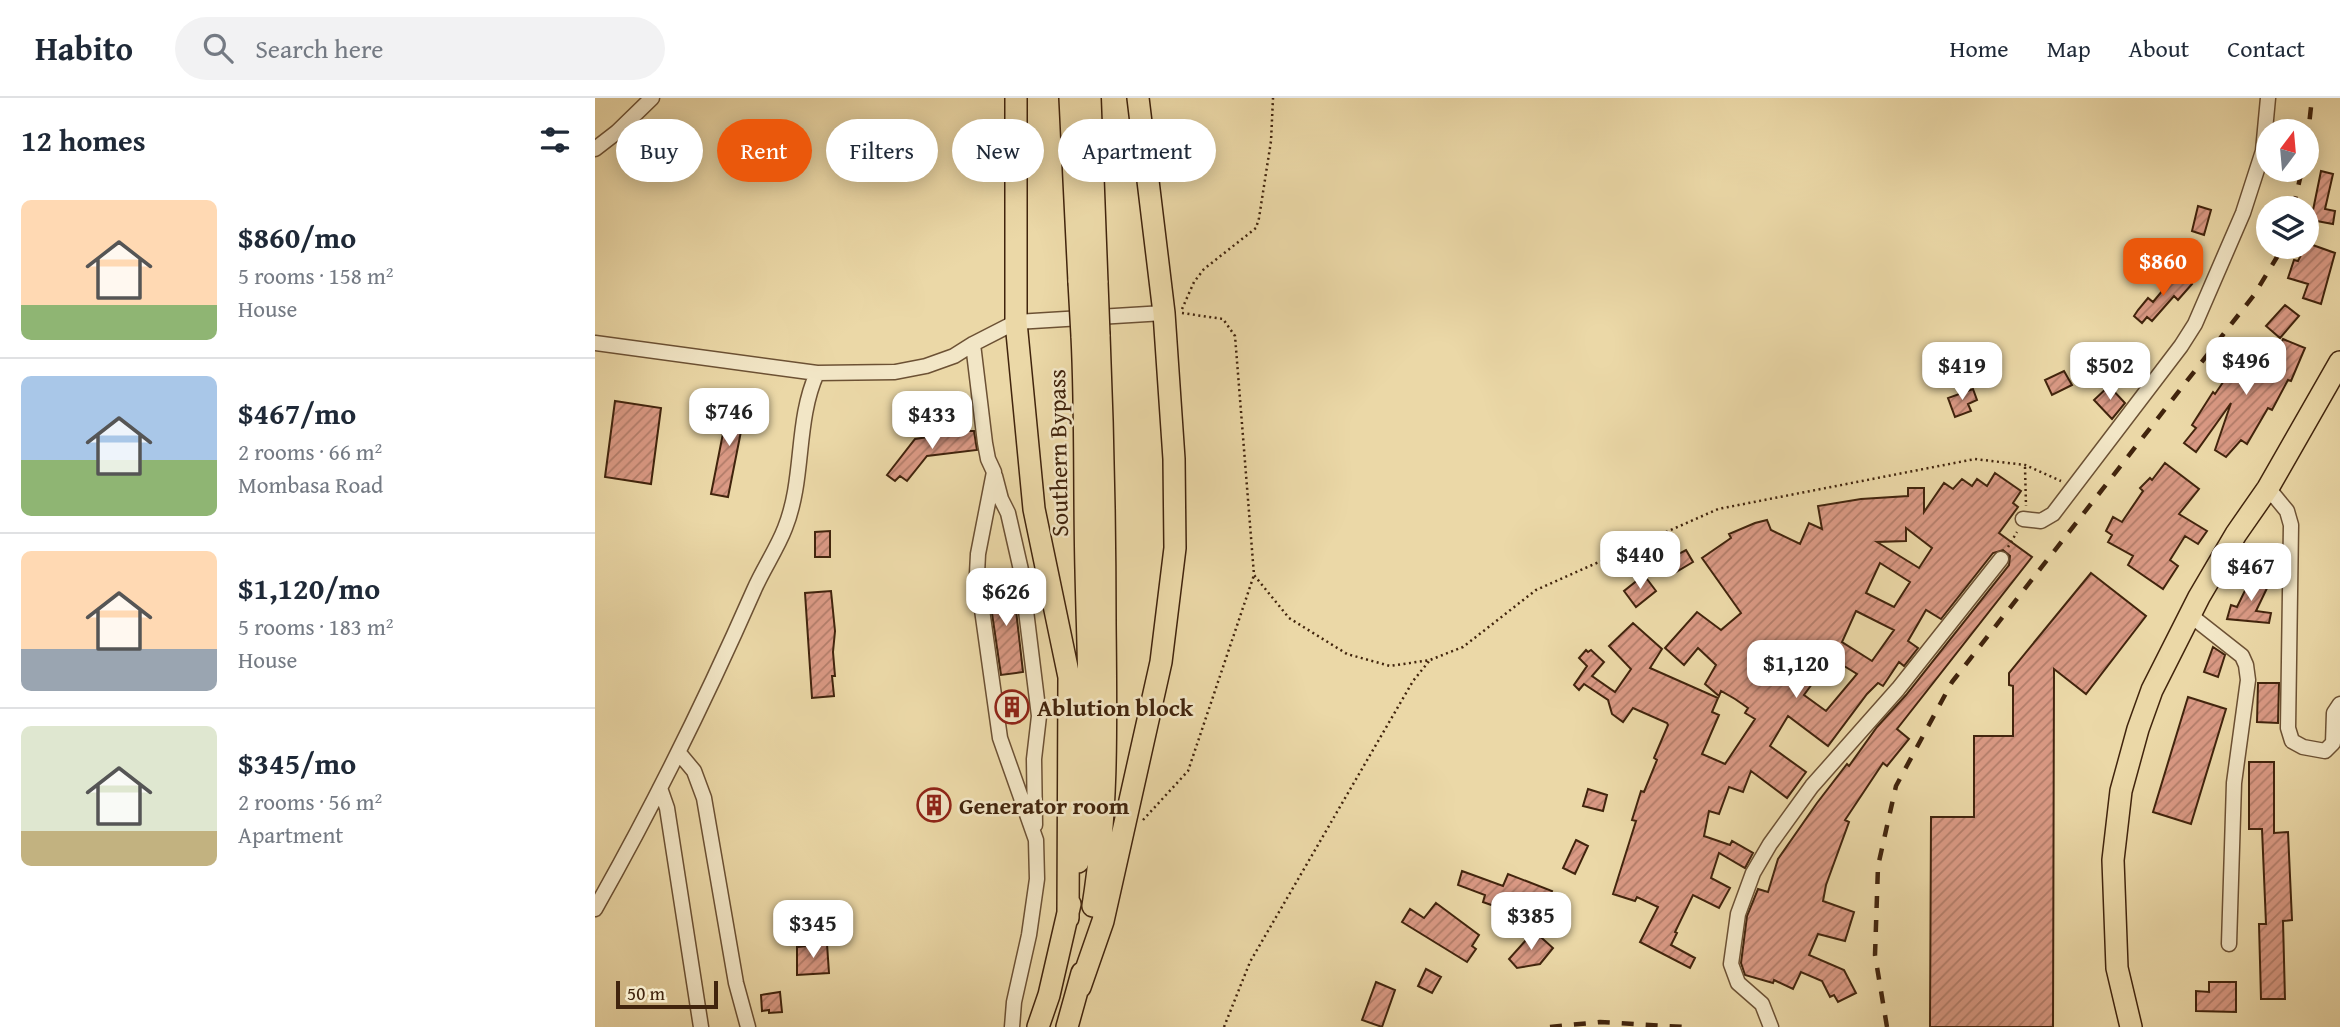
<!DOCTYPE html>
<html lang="en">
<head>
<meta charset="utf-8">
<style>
	:root { --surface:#fff; --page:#f2f2f3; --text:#1f2937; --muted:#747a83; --line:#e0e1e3; --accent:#ea580c }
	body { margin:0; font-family:"Gentium Book Plus",serif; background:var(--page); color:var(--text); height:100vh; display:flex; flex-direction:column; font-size:26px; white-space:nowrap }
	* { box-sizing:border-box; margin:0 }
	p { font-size:23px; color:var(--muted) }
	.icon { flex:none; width:38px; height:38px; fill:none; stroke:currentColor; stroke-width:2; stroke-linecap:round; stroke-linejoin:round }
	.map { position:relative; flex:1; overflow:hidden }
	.side { display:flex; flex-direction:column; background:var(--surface); width:595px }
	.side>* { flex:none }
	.hud { position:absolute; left:21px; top:21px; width:665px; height:63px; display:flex; gap:14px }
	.needle { width:46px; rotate:16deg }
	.buttons { position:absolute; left:1661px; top:21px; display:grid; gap:14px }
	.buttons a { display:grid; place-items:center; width:63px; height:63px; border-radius:50%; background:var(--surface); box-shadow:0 4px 18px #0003; font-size:35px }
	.scale { position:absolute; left:21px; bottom:18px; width:102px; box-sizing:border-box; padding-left:7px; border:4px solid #41240d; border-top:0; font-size:19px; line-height:24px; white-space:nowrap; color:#41240d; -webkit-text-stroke:5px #f2e6c6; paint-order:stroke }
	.price { position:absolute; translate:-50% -60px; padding:0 16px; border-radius:14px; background:#fff; color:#222; font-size:23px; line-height:46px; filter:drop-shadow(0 2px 4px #0008) }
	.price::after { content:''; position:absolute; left:50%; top:42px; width:21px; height:16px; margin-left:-10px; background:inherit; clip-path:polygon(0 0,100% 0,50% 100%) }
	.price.current { background:var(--accent); color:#fff }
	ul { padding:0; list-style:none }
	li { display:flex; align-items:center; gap:21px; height:175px; padding:0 21px }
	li+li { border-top:2px solid var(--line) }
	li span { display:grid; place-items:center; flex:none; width:196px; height:140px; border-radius:10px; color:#555 }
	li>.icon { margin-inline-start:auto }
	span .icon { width:84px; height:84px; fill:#fffc; stroke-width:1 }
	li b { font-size:30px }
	h2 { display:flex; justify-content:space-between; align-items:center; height:84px; padding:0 21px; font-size:30px }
	.tag { padding:0 24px; border-radius:32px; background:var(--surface); box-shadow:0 4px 18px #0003; font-size:24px; line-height:63px }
	.tag.current { background:var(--accent); color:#fff }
	header { display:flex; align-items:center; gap:42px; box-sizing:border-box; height:98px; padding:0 35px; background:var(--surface); border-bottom:2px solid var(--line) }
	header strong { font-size:33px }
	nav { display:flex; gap:38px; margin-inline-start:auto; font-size:24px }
	.search { width:490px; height:63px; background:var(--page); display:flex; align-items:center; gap:18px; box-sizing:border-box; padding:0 24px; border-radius:38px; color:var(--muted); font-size:26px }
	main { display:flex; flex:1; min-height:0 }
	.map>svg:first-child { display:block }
	.building { fill:url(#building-hatch); stroke:#41240d; stroke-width:2; fill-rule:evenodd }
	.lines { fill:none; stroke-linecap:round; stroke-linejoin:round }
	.minor-casing { stroke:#6c5134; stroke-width:17 }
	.highway-casing { stroke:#41240d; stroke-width:24 }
	.path { stroke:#41240d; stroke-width:2.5; stroke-dasharray:2 3.5; stroke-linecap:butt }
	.minor { stroke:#f2e6c6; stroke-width:14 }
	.highway { stroke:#ebd8a7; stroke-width:21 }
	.rail { stroke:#41240d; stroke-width:4.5; stroke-dasharray:12 12; stroke-linecap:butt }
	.highway-bridge-casing { stroke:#41240d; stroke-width:24; stroke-linecap:butt }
	.highway-bridge { stroke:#ebd8a7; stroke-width:21 }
	.labels { text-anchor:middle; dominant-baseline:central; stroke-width:5; stroke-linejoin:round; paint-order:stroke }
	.street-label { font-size:24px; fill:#41240d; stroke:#f2e6c6 }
	.poi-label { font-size:24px; font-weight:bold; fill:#41240d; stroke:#f2e6c6; text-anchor:start }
</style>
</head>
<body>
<header>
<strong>Habito</strong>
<div class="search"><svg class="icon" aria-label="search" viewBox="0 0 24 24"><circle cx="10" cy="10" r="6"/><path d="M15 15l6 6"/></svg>Search here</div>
<nav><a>Home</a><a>Map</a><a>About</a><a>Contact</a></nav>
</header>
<main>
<section class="side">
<h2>12 homes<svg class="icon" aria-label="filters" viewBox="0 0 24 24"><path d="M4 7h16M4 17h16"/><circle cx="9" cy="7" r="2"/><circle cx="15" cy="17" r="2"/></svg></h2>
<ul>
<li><span style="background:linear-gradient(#ffd9b3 75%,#8fb573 0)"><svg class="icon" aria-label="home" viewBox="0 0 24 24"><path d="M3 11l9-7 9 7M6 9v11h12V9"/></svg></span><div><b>$860/mo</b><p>5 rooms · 158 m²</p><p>House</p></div></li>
<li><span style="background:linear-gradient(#a9c7e8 60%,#8fb573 0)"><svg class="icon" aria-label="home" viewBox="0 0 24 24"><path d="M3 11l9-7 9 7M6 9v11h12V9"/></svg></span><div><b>$467/mo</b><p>2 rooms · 66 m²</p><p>Mombasa Road</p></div></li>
<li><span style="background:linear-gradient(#ffd9b3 70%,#9aa5b1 0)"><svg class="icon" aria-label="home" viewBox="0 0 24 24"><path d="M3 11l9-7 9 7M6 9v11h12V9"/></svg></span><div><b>$1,120/mo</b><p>5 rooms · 183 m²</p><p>House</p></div></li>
<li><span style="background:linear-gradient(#dfe7d0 75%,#c2b280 0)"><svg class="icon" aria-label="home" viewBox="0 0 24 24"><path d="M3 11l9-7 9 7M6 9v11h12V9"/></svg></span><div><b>$345/mo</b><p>2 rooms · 56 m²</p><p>Apartment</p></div></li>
</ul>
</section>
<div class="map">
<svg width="1745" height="929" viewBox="0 0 1745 929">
	<defs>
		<pattern id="building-hatch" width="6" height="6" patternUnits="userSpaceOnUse" patternTransform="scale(1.75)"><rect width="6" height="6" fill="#da9984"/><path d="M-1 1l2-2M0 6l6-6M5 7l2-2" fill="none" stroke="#b27d6a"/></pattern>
	</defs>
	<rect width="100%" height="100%" fill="#ebd8a7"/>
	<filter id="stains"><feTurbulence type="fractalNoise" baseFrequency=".00286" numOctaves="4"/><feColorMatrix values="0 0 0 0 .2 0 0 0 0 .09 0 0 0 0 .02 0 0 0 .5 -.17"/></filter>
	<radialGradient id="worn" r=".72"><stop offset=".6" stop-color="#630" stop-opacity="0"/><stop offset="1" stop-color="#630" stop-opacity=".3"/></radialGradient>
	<path class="building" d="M1726,73L1738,76L1730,111L1740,113L1738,126L1716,122Z
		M1603,108L1616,112L1609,137L1597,133Z
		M1712,145L1740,155L1726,206L1708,200L1713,186L1693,180L1699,162L1703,163Z
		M1583,174L1597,186L1583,202L1579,198L1557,223L1552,219L1547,225L1539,218L1543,212L1553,200L1558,204Z
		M1690,207L1704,218L1685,240L1671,228Z
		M1688,241L1710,250L1696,283L1693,282L1677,312L1673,310L1652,346L1646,342L1631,359L1620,352L1636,305L1601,354L1589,345L1601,330L1597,327L1618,294L1620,296L1635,274L1650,248L1677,264Z
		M1469,273L1477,287L1457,297L1450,282Z
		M1514,288L1530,305L1517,321L1499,302Z
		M1378,291L1382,302L1373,306L1376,313L1360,319L1353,300Z
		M135,300L152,303L133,399L116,396Z
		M20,303L66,310L56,386L10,379Z
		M373,333H379L382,352L332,358L312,383L305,378L300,383L292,377L320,341Z
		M1570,365L1604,391L1584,416L1612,433L1603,446L1590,438L1575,462L1583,468L1568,491L1533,467L1538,458L1513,444L1517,437L1511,433L1518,419L1527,424L1548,393L1545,390L1555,380L1557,382Z
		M1400,375L1426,393L1418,405L1423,409L1404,435L1437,459L1302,631L1314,641L1292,668L1288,665L1250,722L1254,724L1231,787L1228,803L1259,814L1250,843L1223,836L1214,857L1249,872L1261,895L1243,904L1239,897L1235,899L1227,883L1206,874L1198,891L1179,882L1178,885L1150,877L1146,865L1152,818L1163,791L1173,794L1183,761L1222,705L1252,666L1254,668L1282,629L1311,597L1414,467L1415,458L1408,452L1398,455L1346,521L1331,512L1313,543L1323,550L1309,568L1304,564L1288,588L1283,585L1272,596L1233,648L1193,618L1175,648L1211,674L1192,700L1156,673L1148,694L1134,689L1124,716L1114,713L1109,738L1135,747L1137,743L1158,755L1150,770L1124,755L1116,780L1135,790L1124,810L1098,797L1080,834L1082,835L1076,847L1100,860L1095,870L1045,844L1063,809L1042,799L1040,803L1018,796L1041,723L1037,722L1046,693L1049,694L1062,662L1059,660L1073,627L1072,625L1038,610L1028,624L1017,616L1013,602L989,586L984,592L979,587L992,568L984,560L991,552L993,554L996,552L1009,564L997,578L1020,594L1036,571L1014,548L1038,525L1067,551L1055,570L1123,600L1117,614L1124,617L1107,656L1130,666L1160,621L1150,615L1153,610L1140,601L1126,593L1124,598L1110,586L1121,567L1103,550L1089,567L1070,550L1102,514L1126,532L1146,515L1107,460L1136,440L1134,436L1160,425L1172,422L1176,432L1205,446L1214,425L1227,431L1223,408L1266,401L1313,398V390H1329V414L1349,385L1358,391L1367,381L1377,388L1382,381L1392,388ZM1311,430L1337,450L1324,470L1282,444L1311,443ZM1285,465L1315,484L1299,509L1271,495ZM1261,513L1299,532L1277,563L1247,544ZM1236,560L1262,576L1231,613L1209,597Z
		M235,433V459H220V434Z
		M1091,452L1098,464L1081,474L1074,461Z
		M1496,475L1551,518L1491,596L1459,571L1458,929H1335L1336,719H1379V638H1418V588L1414,587V575Z
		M1658,476L1675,484L1661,513L1676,515L1674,525L1632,521L1636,507L1642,509Z
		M1049,477L1061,493L1041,509L1029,493Z
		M418,486L428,574L406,577L393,488Z
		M236,493L240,533L238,554L240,578H237L239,598L217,600L210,495Z
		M1618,549L1630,557L1623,579L1609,574Z
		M1663,585H1684L1683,625L1662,624Z
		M1593,599L1631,611L1596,726L1558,714Z
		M1654,664H1679V735L1693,734L1697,822L1688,823L1690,901H1666L1664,826H1671L1667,731H1654Z
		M993,691L1012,697L1008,713L988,708Z
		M981,742L993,748L980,776L968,770Z
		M867,773L908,788L913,776L957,793L953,804L946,802L937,828L900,815L902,809L888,804L890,797L863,787Z
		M841,805L884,837L877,848L881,851L872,864L807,824L815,811L829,820Z
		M939,833L958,850L945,866L922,870L914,861Z
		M232,846L234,875L202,877V849Z
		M831,871L846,879L837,895L823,888Z
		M781,884L800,892L787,929L767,922Z
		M1614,884H1641V914L1601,913V893L1614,894Z
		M185,894L187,914L174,915V912L167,913L166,897Z"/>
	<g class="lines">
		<defs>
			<path id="minor" d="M0,51L22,34L57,0
				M0,245L222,275L300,274L331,268L359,258L378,246L421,224L569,215
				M378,246L390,345L393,361L399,374L383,456L382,476L405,640L441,742L442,781L434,837L419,904L417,929
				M400,378L406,401L413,415L426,472L444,618L439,661L440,727
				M1673,390L1692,413L1696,427L1693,630L1697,643L1708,649L1730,653L1738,645L1739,615L1745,606
				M1428,421L1446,423L1458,416L1586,248L1600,226L1648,115L1668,53L1673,0
				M1595,517L1647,558L1651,567L1653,582L1639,685L1634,846
				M84,655L99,673L109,700L141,885L153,929
				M65,690L72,710L106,929
				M0,811C59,707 111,601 159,492C168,471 182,451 190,430C210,380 200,324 222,275
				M1176,929L1167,906L1143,885L1136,866L1143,816L1158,775L1175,746L1217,688L1303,591L1406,461"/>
			<path id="highway" d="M421,0V224L439,411L474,579L473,820
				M475,0L484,184
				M495,0L502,185
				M483,764C500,668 493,569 491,472C489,394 491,316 487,238
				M498,808C513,714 511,621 510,526C510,430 508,333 504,237
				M485,889L508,823L566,564L580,450L579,361L569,215L543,0
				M443,929L454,897L475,806
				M472,929L487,875
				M1536,929L1522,870L1518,762L1526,693L1543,631L1557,592L1604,499L1641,436L1673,390L1745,264"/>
		</defs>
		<use href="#minor" class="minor-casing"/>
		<use href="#highway" class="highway-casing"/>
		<path class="path" d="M587,211L599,184L609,171L661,130L664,120L676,43L678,0
			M587,215L628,221L640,238L659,477L694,520L752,556L795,568L835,562L868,549L941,492L1123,411L1380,361L1430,367L1466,383
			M1430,369L1431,408
			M1413,449L1422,434
			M548,722L593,673L659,477
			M629,929L655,864L818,583L835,562"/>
		<use href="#minor" class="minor"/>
		<use href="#highway" class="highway"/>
		<path class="rail" d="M1712,45L1717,0
			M1698,110L1707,72
			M955,929L1005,924L1089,929
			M1292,929L1280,857L1283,768L1301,688L1357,584L1659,197L1682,159L1686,149"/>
		<defs>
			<path id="highway-bridge" d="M484,184L487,238
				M502,185L504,237"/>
		</defs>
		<use href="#highway-bridge" class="highway-bridge-casing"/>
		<use href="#highway-bridge" class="highway-bridge"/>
	</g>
	<defs>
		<symbol id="building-ring" viewBox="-11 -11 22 22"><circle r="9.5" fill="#f2e6c6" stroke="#8f2418" stroke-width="1.5"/><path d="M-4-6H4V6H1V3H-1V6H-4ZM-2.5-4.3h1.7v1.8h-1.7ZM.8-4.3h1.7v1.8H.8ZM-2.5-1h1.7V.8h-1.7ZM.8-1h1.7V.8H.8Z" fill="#8f2418"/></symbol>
	</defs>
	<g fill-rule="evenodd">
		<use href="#building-ring" x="398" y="590" width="38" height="38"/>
		<use href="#building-ring" x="320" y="688" width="38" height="38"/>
	</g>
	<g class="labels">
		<g class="street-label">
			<text transform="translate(463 355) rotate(-91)">Southern Bypass</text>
		</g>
		<g class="poi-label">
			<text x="442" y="609">Ablution block</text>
			<text x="364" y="707">Generator room</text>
		</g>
	</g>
	<rect width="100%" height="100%" filter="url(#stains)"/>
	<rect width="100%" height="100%" fill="url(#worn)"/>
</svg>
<div class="buttons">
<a><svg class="needle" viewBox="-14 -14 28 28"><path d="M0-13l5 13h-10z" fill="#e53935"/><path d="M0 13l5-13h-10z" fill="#747a83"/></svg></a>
<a><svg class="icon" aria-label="layers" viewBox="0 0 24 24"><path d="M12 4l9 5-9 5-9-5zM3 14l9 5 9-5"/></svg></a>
</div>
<div class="scale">50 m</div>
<b class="price current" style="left:1568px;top:200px">$860</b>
<b class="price" style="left:1651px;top:299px">$496</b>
<b class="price" style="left:1367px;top:304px">$419</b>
<b class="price" style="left:1515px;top:304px">$502</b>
<b class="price" style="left:134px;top:350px">$746</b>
<b class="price" style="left:337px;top:353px">$433</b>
<b class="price" style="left:1045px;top:493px">$440</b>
<b class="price" style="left:1656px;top:505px">$467</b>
<b class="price" style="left:411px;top:530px">$626</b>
<b class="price" style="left:1201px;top:602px">$1,120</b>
<b class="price" style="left:936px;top:854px">$385</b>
<b class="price" style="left:218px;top:862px">$345</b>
<div class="hud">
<a class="tag">Buy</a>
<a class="tag current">Rent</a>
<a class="tag">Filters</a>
<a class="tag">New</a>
<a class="tag">Apartment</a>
</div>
</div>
</main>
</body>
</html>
